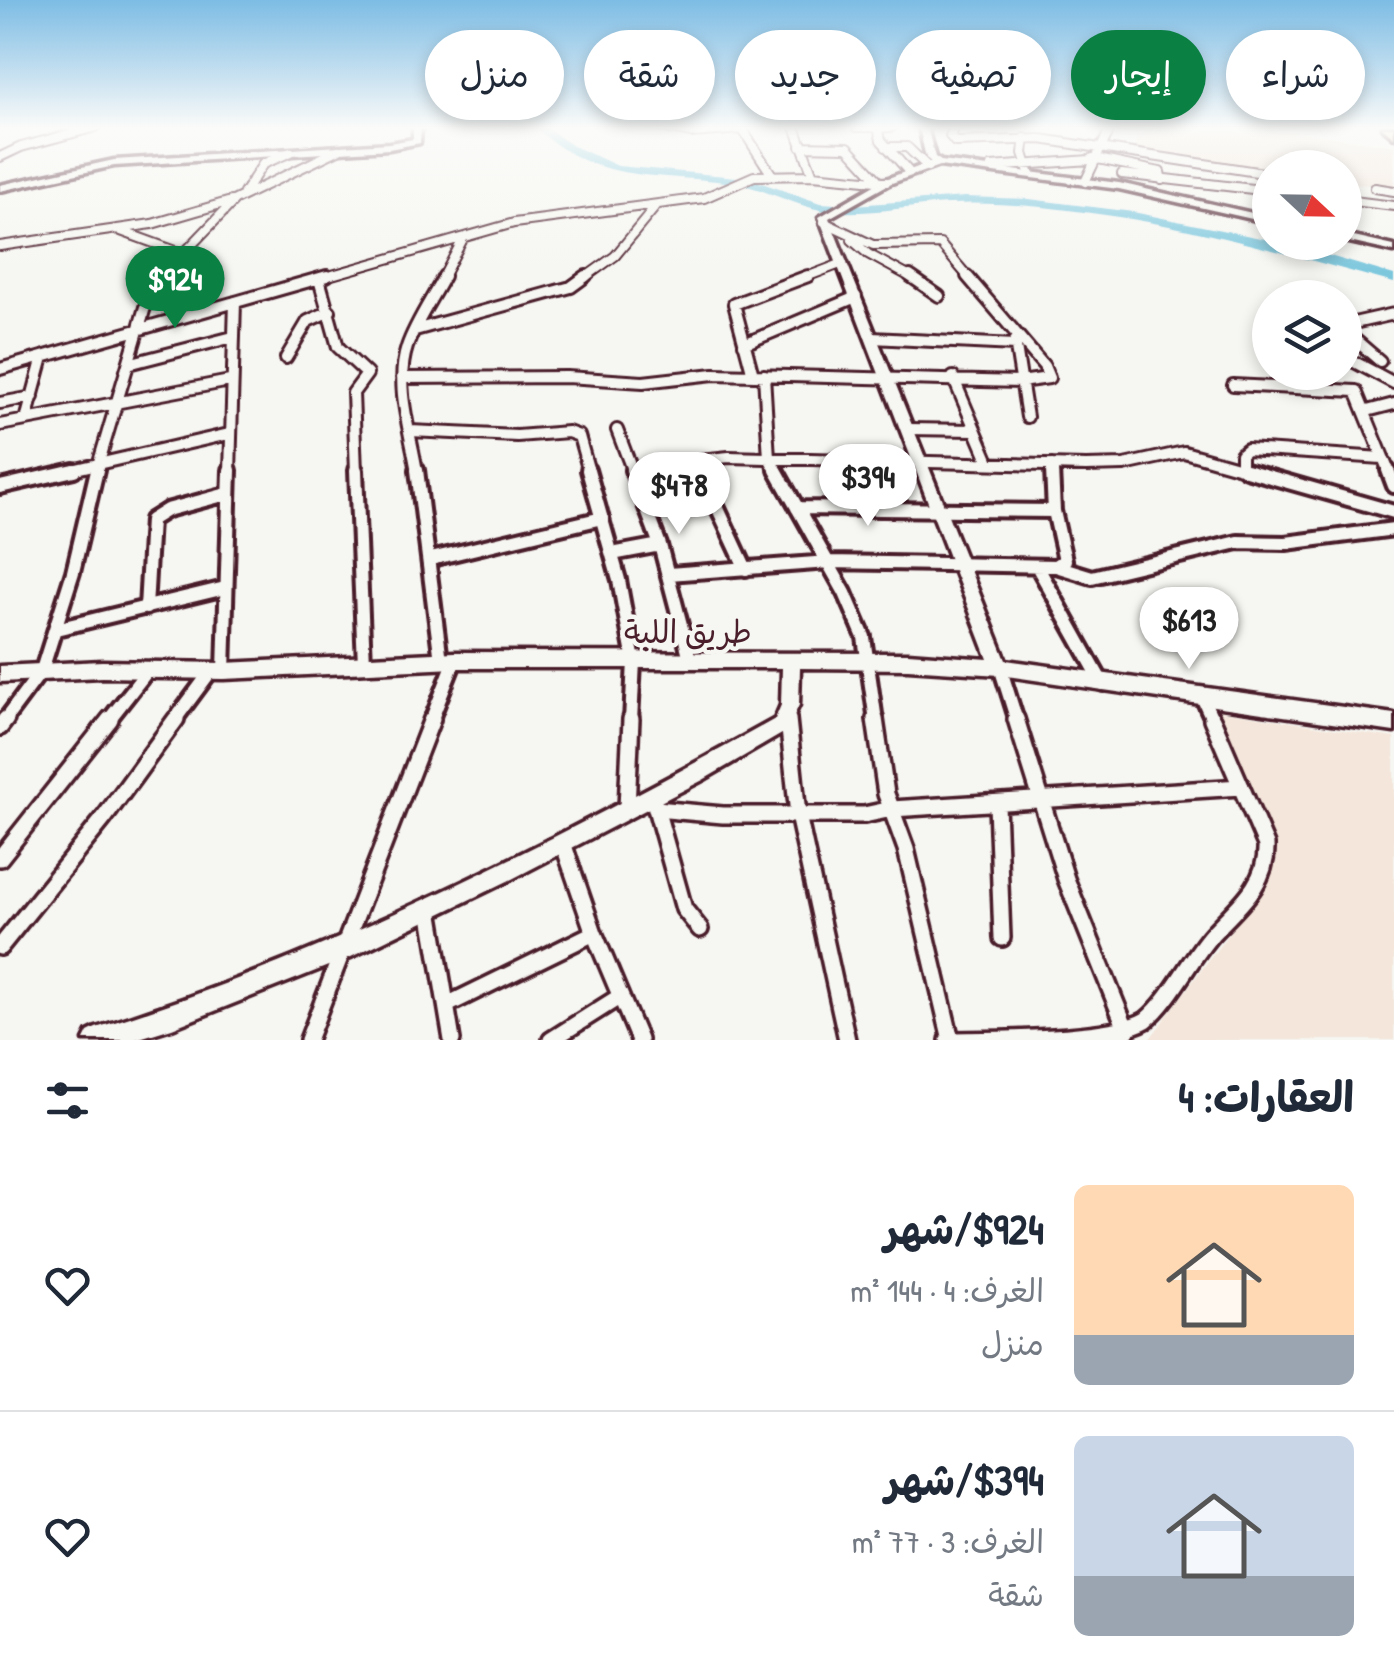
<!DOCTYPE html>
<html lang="ar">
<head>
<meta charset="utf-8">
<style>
	:root { --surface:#fff; --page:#f6f6f7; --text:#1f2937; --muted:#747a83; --line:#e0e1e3; --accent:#0b8043 }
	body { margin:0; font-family:"Patrick Hand","Playpen Sans Arabic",sans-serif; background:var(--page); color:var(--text); direction:rtl; height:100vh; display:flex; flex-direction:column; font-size:38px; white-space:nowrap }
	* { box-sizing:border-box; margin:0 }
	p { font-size:32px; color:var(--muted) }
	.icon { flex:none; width:55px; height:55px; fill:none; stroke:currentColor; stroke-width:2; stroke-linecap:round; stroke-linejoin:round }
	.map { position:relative; height:1040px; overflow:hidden; direction:ltr }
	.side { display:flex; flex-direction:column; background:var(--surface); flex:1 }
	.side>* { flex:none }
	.banner { position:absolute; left:30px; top:30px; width:1335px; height:90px; direction:rtl; display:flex; gap:20px }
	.needle { width:65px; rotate:112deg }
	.tools { position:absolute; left:1252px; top:150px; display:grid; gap:20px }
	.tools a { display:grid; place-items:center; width:110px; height:110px; border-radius:50%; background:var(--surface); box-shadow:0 5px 15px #0003; font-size:50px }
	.price { position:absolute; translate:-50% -85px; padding:0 22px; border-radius:35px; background:#fff; color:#222; font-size:32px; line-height:65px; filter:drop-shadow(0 2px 5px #0008) }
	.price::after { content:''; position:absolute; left:50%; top:60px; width:30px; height:22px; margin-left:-15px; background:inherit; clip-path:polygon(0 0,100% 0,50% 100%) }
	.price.selected { background:var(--accent); color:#fff }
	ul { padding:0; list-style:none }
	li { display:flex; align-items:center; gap:30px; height:250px; padding:0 40px }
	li+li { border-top:2px solid var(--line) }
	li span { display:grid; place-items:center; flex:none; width:280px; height:200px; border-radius:15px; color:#555 }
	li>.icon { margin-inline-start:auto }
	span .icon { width:120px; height:120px; fill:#fffc; stroke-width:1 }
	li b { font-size:42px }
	h2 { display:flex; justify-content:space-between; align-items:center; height:120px; padding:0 40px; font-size:42px }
	.tag { padding:0 35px; border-radius:45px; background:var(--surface); box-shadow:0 5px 15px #0003; font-size:35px; line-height:90px }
	.tag.selected { background:var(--accent); color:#fff }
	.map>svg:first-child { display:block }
	.built { fill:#f4e6da }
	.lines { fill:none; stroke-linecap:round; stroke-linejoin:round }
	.river { fill:#7dc7dd; fill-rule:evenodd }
	.street-far3-casing { stroke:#4a1f2b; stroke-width:12 }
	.street-far2-casing { stroke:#4a1f2b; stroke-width:16 }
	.street-far1-casing { stroke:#4a1f2b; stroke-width:20 }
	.street-casing { stroke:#4a1f2b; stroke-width:22 }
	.secondary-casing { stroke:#4a1f2b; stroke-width:7 }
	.primary-casing { stroke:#4a1f2b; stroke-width:7 }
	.street-far3 { stroke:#f6f6f2; stroke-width:8 }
	.street-far2 { stroke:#f6f6f2; stroke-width:10 }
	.street-far1 { stroke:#f6f6f2; stroke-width:12 }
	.street { stroke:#f6f6f2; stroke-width:15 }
	.secondary { fill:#f6f6f2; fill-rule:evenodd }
	.primary { fill:#f9ddab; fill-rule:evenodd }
	.labels { text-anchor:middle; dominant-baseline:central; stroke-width:9; stroke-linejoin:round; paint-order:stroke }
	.street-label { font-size:32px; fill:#4a1f2b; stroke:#f6f6f2 }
</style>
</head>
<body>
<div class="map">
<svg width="1394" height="1040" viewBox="0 0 1394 1040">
	<rect width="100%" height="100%" fill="#f6f6f2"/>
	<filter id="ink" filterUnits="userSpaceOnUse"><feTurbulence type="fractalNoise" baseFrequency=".01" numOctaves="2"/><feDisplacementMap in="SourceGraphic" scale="20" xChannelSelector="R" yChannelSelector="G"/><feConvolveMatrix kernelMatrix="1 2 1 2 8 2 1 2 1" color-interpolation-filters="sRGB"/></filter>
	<g filter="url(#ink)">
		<path class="built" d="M1136,127H1265L1394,146V187L1345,183V168L1270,170L1136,147Z
			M1214,710L1394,738V1040H1149L1265,885L1271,870V859Z"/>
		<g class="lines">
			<path class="river" d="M535,127H546L571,145L618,166L747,178L820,203L854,205L965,197L1029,199L1133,212L1270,240V242L1313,251L1394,275V283C1291,255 1190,225 1084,212C1039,206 994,202 948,204C911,206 873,214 835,212C796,209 764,186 726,182C652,173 594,183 535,127Z"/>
			<defs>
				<path id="street-far3" d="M662,127L691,133L742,129
					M741,127L772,175
					M795,127L813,175
					M857,127H892
					M878,127L881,140L909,172
					M954,127L950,136L955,142L1041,139L1270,174
					M1025,138L1023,153L1029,172
					M801,146L848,147L879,181
					M886,147H907L928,167
					M0,157L21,147L96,127
					M1093,158L1160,172L1162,180
					M991,167L1090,160
					M1122,174L1270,191
					M1085,182L1111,127
					M1375,188L1394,191
					M244,193L263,164L291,152
					M1345,200L1394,206
					M824,222L873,245L940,244L970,279
					M121,231L181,253
					M852,240L868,254L914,279
					M0,246L152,224L231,201
					M159,279L235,200L338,150
					M318,279L514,223L704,198L754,176L813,175L886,182
					M442,279L463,239
					M583,279L615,256L657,205
					M801,279L843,263"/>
				<path id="street-far2" d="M910,276L939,296
					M319,279L338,347L367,374L353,393L356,472
					M1345,325L1394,314
					M415,330L571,287L586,276
					M1345,331L1380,361
					M872,338L1015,345
					M1015,341L1027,417
					M744,344L856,297
					M1345,357L1394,383
					M286,358L308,321L330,311
					M128,364L233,337
					M0,369L327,276
					M753,375L734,304L808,276
					M764,375L769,458L777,472
					M953,377L989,462
					M402,378L567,377L643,382L714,374L1020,382L1049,378L1044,366L967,276
					M1233,385L1356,391L1389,472
					M0,403L33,397
					M1367,411L1394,404
					M26,420L43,357
					M0,425L230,381
					M909,429L974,430
					M617,430L633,472
					M410,431L517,436L568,432L579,436L589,472
					M1052,465V472
					M1241,467V454L1247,449L1382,458
					M63,472L229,434
					M96,472L151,287L161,276
					M230,472L235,302
					M417,472C411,433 394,386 407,347C415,323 432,299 444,276
					M701,472L700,460L729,457L1086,466L1124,465L1184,452L1255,472"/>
				<path id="street-far1" d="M356,470L364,664
					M417,470L441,661
					M588,470L619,580L634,661L631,721
					M632,470L660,545L690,659
					M700,470L746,569
					M776,470L845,593L864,637L876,721
					M1052,470L1054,511
					M1246,470L1394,512
					M1388,470L1394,486
					M0,487L74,470
					M612,554L660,545
					M431,559L602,518
					M1037,566L1103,684
					M1056,566L1092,577L1238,542L1286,543L1394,529
					M669,574L829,562L1056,566L1065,560L1054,511L797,508
					M146,608L151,520L167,510L227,494
					M56,629L225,588
					M1000,667L1017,721
					M224,671L230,470
					M1203,699L1213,721
					M788,716L789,721
					M4,721L42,670L73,572L97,470
					M108,721L148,670
					M174,721L211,671
					M431,721L455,660"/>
				<path id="street" d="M788,719L798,815H864L892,809L1241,787
					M875,719L886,794L906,849L951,1040
					M1016,719L1066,879L1127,1031
					M0,727L6,719
					M997,804L1002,938
					M655,805L684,909L700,929
					M627,808L631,719
					M656,809L723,815H798L847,1040
					M563,843L594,933L639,1040
					M0,858L110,719
					M430,909L452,1040
					M0,947L104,818L176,719
					M447,1005L594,933
					M308,1040L432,719
					M551,1040L619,997
					M948,1040C994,1039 1113,1040 1146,1020C1172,998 1189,960 1212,934C1237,907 1268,884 1266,845L1212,719"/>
				<path id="secondary" d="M413,127H421L420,143L389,149L114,166L0,191V185L114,160L389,143L413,139Z
					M919,127H927L935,157L941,161L1119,183L1270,217V223L1119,189L939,166L889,184L829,218L1006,660L1394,714V732L1000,675L908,669L800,668L799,705L787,731L703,780L512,879L351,957L172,1028L133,1040H84L88,1032L96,1028C334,954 557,840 775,719L781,705L782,668H455L224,679L102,677L0,682V666L102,661L224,663L455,652L908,653L988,659L819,217L883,180L931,162L926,158Z
					M1345,235L1394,246V252L1345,241Z"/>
				<path id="primary" d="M1382,127H1393L1394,137Z"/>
			</defs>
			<use href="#street-far3" class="street-far3-casing"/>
			<use href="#street-far2" class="street-far2-casing"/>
			<use href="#street-far1" class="street-far1-casing"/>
			<use href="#street" class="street-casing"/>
			<use href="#secondary" class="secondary-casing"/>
			<use href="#primary" class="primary-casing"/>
			<use href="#street-far3" class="street-far3"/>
			<use href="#street-far2" class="street-far2"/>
			<use href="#street-far1" class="street-far1"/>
			<use href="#street" class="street"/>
			<use href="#secondary" class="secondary"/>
			<use href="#primary" class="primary"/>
		</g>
	</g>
	<linearGradient id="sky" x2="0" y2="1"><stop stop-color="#7dbce4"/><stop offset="0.47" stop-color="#fbfbf9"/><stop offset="1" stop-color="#fbfbf9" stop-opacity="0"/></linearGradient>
	<rect width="1394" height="272" fill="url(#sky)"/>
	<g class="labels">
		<g class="street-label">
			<text x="688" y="631">طريق اللبة</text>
		</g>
	</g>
</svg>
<div class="tools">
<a><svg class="needle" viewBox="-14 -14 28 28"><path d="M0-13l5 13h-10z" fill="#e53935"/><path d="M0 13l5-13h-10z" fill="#747a83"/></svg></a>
<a><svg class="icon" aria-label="layers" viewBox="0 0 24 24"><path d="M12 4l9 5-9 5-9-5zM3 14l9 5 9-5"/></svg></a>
</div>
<b class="price selected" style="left:175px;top:331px">$924</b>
<b class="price" style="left:868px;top:529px">$394</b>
<b class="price" style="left:679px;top:537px">$478</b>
<b class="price" style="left:1189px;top:672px">$613</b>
<div class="banner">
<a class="tag">شراء</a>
<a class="tag selected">إيجار</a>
<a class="tag">تصفية</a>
<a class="tag">جديد</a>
<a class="tag">شقة</a>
<a class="tag">منزل</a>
</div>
</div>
<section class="side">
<h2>العقارات: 4<svg class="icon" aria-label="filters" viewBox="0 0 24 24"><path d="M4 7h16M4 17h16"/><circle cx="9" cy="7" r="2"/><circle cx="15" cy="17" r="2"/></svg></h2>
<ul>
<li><span style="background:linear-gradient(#ffd9b3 75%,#9aa5b1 0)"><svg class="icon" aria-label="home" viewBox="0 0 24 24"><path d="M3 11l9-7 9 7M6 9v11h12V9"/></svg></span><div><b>$924/شهر</b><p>الغرف: 4 · 144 m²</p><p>منزل</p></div><svg class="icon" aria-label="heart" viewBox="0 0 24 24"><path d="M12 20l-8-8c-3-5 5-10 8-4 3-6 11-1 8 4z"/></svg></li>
<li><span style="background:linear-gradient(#c9d6e8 70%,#9aa5b1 0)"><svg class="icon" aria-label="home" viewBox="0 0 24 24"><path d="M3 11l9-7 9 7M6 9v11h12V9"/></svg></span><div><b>$394/شهر</b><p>الغرف: 3 · 77 m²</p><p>شقة</p></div><svg class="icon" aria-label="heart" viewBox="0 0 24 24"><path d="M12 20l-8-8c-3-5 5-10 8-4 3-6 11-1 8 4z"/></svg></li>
</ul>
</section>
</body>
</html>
